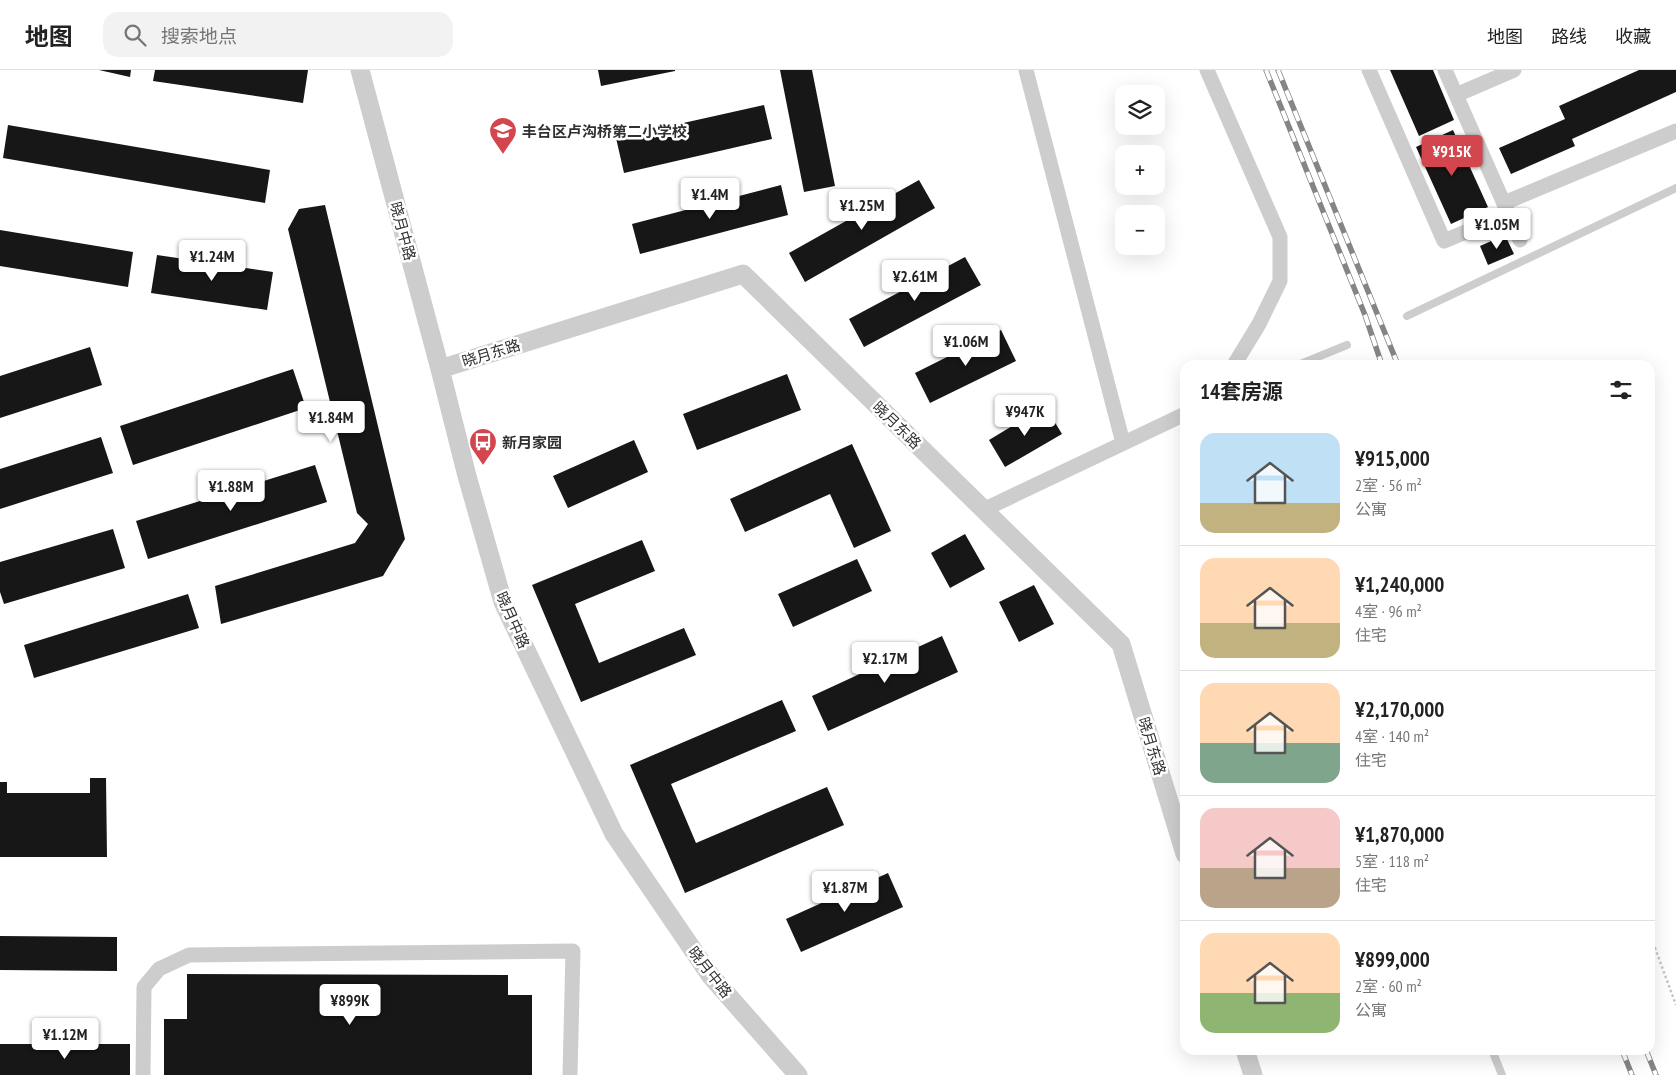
<!DOCTYPE html>
<html lang="zh">
<head>
<meta charset="utf-8">
<style>
	:root { --surface:#fff; --page:#f2f2f2; --text:#222; --muted:#767676; --line:#e0e0e0; --accent:#d4464d }
	body { margin:0; font-family:"PT Sans Narrow","Noto Sans SC",sans-serif; background:var(--page); color:var(--text); height:100vh; display:flex; flex-direction:column; font-size:19px; white-space:nowrap }
	* { box-sizing:border-box; margin:0 }
	p { font-size:16px; color:var(--muted) }
	.icon { flex:none; width:28px; height:28px; fill:none; stroke:currentColor; stroke-width:2; stroke-linecap:round; stroke-linejoin:round }
	.map { position:relative; flex:1; overflow:hidden }
	.sheet { position:absolute; left:1180px; top:290px; width:475px; height:695px; display:flex; flex-direction:column; background:var(--surface); border-radius:15px; box-shadow:0 5px 20px #0002 }
	.sheet>* { flex:none }
	.controls { position:absolute; left:1115px; top:15px; display:grid; gap:10px }
	.controls a { display:grid; place-items:center; width:50px; height:50px; border-radius:10px; background:var(--surface); box-shadow:0 5px 20px #0002; font-size:25px }
	.price { position:absolute; translate:-50% -42px; padding:0 11px; border-radius:5px; background:#fff; color:#222; font-size:16px; line-height:32px; filter:drop-shadow(0 1px 2px #0008) }
	.price::after { content:''; position:absolute; left:50%; top:30px; width:15px; height:11px; margin-left:-8px; background:inherit; clip-path:polygon(0 0,100% 0,50% 100%) }
	.price.current { background:var(--accent); color:#fff }
	ul { padding:0; list-style:none }
	li { display:flex; align-items:center; gap:15px; height:125px; padding:0 20px }
	li+li { border-top:1px solid var(--line) }
	li span { display:grid; place-items:center; flex:none; width:140px; height:100px; border-radius:15px; color:#555 }
	li>.icon { margin-inline-start:auto }
	span .icon { width:60px; height:60px; fill:#fffc; stroke-width:1 }
	li b { font-size:21px }
	h2 { display:flex; justify-content:space-between; align-items:center; height:60px; padding:0 20px; font-size:21px }
	header { display:flex; align-items:center; gap:30px; box-sizing:border-box; height:70px; padding:0 25px; background:var(--surface); border-bottom:1px solid var(--line) }
	header strong { font-size:24px }
	nav { display:flex; gap:28px; margin-inline-start:auto; font-size:18px }
	.search { width:350px; height:45px; background:var(--page); display:flex; align-items:center; gap:12px; box-sizing:border-box; padding:0 18px; border-radius:15px; color:var(--muted); font-size:19px }
	.map>svg:first-child { display:block }
	.building { fill:#171717 }
	.lines { fill:none; stroke-linecap:round; stroke-linejoin:round }
	.path { stroke:#c7c7c7; stroke-width:2.5; stroke-dasharray:2.5 2.5; stroke-linecap:butt }
	.service { stroke:#cdcdcd; stroke-width:8 }
	.minor { stroke:#cdcdcd; stroke-width:15 }
	.tertiary { stroke:#cdcdcd; stroke-width:19 }
	.rail-casing { stroke:#858585; stroke-width:5.5 }
	.rail { stroke:#fff; stroke-width:4; stroke-dasharray:11; stroke-linecap:butt }
	.labels { text-anchor:middle; dominant-baseline:central; stroke-width:5; stroke-linejoin:round; paint-order:stroke }
	.poi-label { font-size:15px; font-weight:bold; fill:#303030; stroke:#fff; text-anchor:start }
	.street-label { font-size:15px; fill:#303030; stroke:#fff }
</style>
</head>
<body>
<header>
<strong>地图</strong>
<div class="search"><svg class="icon" aria-label="search" viewBox="0 0 24 24"><circle cx="10" cy="10" r="6"/><path d="M15 15l6 6"/></svg>搜索地点</div>
<nav><a>地图</a><a>路线</a><a>收藏</a></nav>
</header>
<div class="map">
<svg width="1676" height="1005" viewBox="0 0 1676 1005">
	<rect width="100%" height="100%" fill="#fff"/>
	<path class="building" d="M99,0H131L130,7Z
		M155,0H308L303,33L153,11Z
		M598,0H675V1L601,16Z
		M780,0H812L835,116L804,122Z
		M1390,0H1433L1454,50L1419,66Z
		M1639,0H1676V22L1572,69L1575,76L1511,104L1499,78L1565,49L1559,36Z
		M764,35L772,69L624,103L616,68Z
		M8,55L270,100L265,133L3,88Z
		M1453,60L1488,137L1451,154L1416,77Z
		M919,110L935,138L805,212L789,183Z
		M781,115L788,145L640,184L632,154Z
		M325,135L405,469L383,506L221,554L215,516L355,473L368,454L357,443L288,159L299,139Z
		M0,160L133,182L128,217L0,196Z
		M1505,165L1514,184L1488,195L1480,176Z
		M157,185L273,202L267,240L151,223Z
		M965,187L981,215L864,277L849,249Z
		M1001,260L1016,291L930,333L915,303Z
		M90,277L102,315L0,348V306Z
		M293,299L306,338L133,395L120,356Z
		M787,304L801,340L697,380L683,344Z
		M1045,336L1062,364L1005,397L989,370Z
		M101,367L113,403L0,439V399Z
		M634,370L648,402L568,438L553,406Z
		M852,374L891,461L854,478L830,424L745,462L730,429Z
		M315,395L327,432L148,489L136,451Z
		M113,459L125,498L4,534L0,522V492Z
		M965,464L985,499L950,518L931,483Z
		M642,470L655,501L575,534L599,593L684,558L696,585L581,632L532,515Z
		M857,489L872,521L793,557L778,524Z
		M1034,515L1054,554L1019,572L999,532Z
		M188,524L199,558L34,608L24,575Z
		M942,566L958,602L828,661L812,626Z
		M782,630L796,661L671,714L696,773L827,717L844,755L685,823L630,695Z
		M90,708H106L107,787H0V712H7V723H90Z
		M888,803L903,837L801,882L786,849Z
		M0,866L117,867V901L0,900Z
		M187,904L508,905V925H532V1005H164V949H187Z
		M0,974H130V1005H0Z"/>
	<g class="lines">
		<path class="path" d="M1650,880L1655,878L1676,935"/>
		<path class="service" d="M1407,246L1676,118
			M1298,295L1347,275
			M1492,980L1502,1005"/>
		<path class="minor" d="M1026,0L1123,373
			M1207,0L1280,167V211L1259,254L1234,295
			M1369,0L1444,171L1509,144
			M1445,0L1520,170
			M1456,25L1514,0
			M1504,133L1676,61
			M983,440L1185,344
			M143,1005L144,917L159,899L189,885L573,881L570,1005"/>
		<path class="tertiary" d="M360,0L440,299L467,406L503,532L614,764L710,905L798,1005
			M440,299L743,204L1121,574L1185,784
			M1245,980L1253,1005"/>
		<defs>
			<path id="rail" d="M1266,0L1365,245L1382,295
				M1278,0L1398,295
				M1622,980L1632,1005
				M1646,980L1656,1005"/>
		</defs>
		<use href="#rail" class="rail-casing"/>
		<use href="#rail" class="rail"/>
	</g>
	<defs>
		<symbol id="school-pin" viewBox="-11 -11 22 30"><path d="M0 17L-7.5 6A9.5 9.5 0 1 1 7.5 6Z" fill="#d4464d" stroke="#fff"/><path d="M0-5L7-2L0 1L-7-2ZM-4 1L0 2.5L4 1V4Q0 6-4 4Z" fill="#fff"/></symbol>
		<symbol id="bus-pin" viewBox="-11 -11 22 30"><path d="M0 17L-7.5 6A9.5 9.5 0 1 1 7.5 6Z" fill="#d4464d" stroke="#fff"/><path d="M-5-6H5V4H4V6H2V4H-2V6H-4V4H-5ZM-3.5-4V0h7V-4ZM-3.5 1.2v1.5H-2V1.2ZM2 1.2v1.5H3.5V1.2Z" fill="#fff"/></symbol>
	</defs>
	<g fill-rule="evenodd">
		<use href="#school-pin" x="487" y="45" width="32" height="43"/>
		<use href="#bus-pin" x="467" y="356" width="32" height="43"/>
	</g>
	<g class="labels">
		<g class="poi-label">
			<text x="522" y="61">丰台区卢沟桥第二小学校</text>
			<text x="502" y="372">新月家园</text>
		</g>
		<g class="street-label">
			<text transform="translate(403 161) rotate(75)">晓月中路</text>
			<text transform="translate(491 283) rotate(-17)">晓月东路</text>
			<text transform="translate(897 355) rotate(44)">晓月东路</text>
			<text transform="translate(513 550) rotate(66)">晓月中路</text>
			<text transform="translate(1152 676) rotate(73)">晓月东路</text>
			<text transform="translate(710 902) rotate(52)">晓月中路</text>
		</g>
	</g>
</svg>
<div class="controls">
<a><svg class="icon" aria-label="layers" viewBox="0 0 24 24"><path d="M12 4l9 5-9 5-9-5zM3 14l9 5 9-5"/></svg></a>
<a>+</a>
<a>−</a>
</div>
<b class="price current" style="left:1452px;top:107px">¥915K</b>
<b class="price" style="left:710px;top:150px">¥1.4M</b>
<b class="price" style="left:862px;top:161px">¥1.25M</b>
<b class="price" style="left:1497px;top:180px">¥1.05M</b>
<b class="price" style="left:212px;top:212px">¥1.24M</b>
<b class="price" style="left:915px;top:232px">¥2.61M</b>
<b class="price" style="left:966px;top:297px">¥1.06M</b>
<b class="price" style="left:1025px;top:367px">¥947K</b>
<b class="price" style="left:331px;top:373px">¥1.84M</b>
<b class="price" style="left:231px;top:442px">¥1.88M</b>
<b class="price" style="left:885px;top:614px">¥2.17M</b>
<b class="price" style="left:845px;top:843px">¥1.87M</b>
<b class="price" style="left:350px;top:956px">¥899K</b>
<b class="price" style="left:65px;top:990px">¥1.12M</b>
<section class="sheet">
<h2>14套房源<svg class="icon" aria-label="filters" viewBox="0 0 24 24"><path d="M4 7h16M4 17h16"/><circle cx="9" cy="7" r="2"/><circle cx="15" cy="17" r="2"/></svg></h2>
<ul>
<li><span style="background:linear-gradient(#bfe0f5 70%,#c2b280 0)"><svg class="icon" aria-label="home" viewBox="0 0 24 24"><path d="M3 11l9-7 9 7M6 9v11h12V9"/></svg></span><div><b>¥915,000</b><p>2室 · 56 m²</p><p>公寓</p></div></li>
<li><span style="background:linear-gradient(#ffd9b3 65%,#c2b280 0)"><svg class="icon" aria-label="home" viewBox="0 0 24 24"><path d="M3 11l9-7 9 7M6 9v11h12V9"/></svg></span><div><b>¥1,240,000</b><p>4室 · 96 m²</p><p>住宅</p></div></li>
<li><span style="background:linear-gradient(#ffd9b3 60%,#7fa58c 0)"><svg class="icon" aria-label="home" viewBox="0 0 24 24"><path d="M3 11l9-7 9 7M6 9v11h12V9"/></svg></span><div><b>¥2,170,000</b><p>4室 · 140 m²</p><p>住宅</p></div></li>
<li><span style="background:linear-gradient(#f6c9c9 60%,#b9a48a 0)"><svg class="icon" aria-label="home" viewBox="0 0 24 24"><path d="M3 11l9-7 9 7M6 9v11h12V9"/></svg></span><div><b>¥1,870,000</b><p>5室 · 118 m²</p><p>住宅</p></div></li>
<li><span style="background:linear-gradient(#ffd9b3 60%,#8fb573 0)"><svg class="icon" aria-label="home" viewBox="0 0 24 24"><path d="M3 11l9-7 9 7M6 9v11h12V9"/></svg></span><div><b>¥899,000</b><p>2室 · 60 m²</p><p>公寓</p></div></li>
</ul>
</section>
</div>
</body>
</html>
